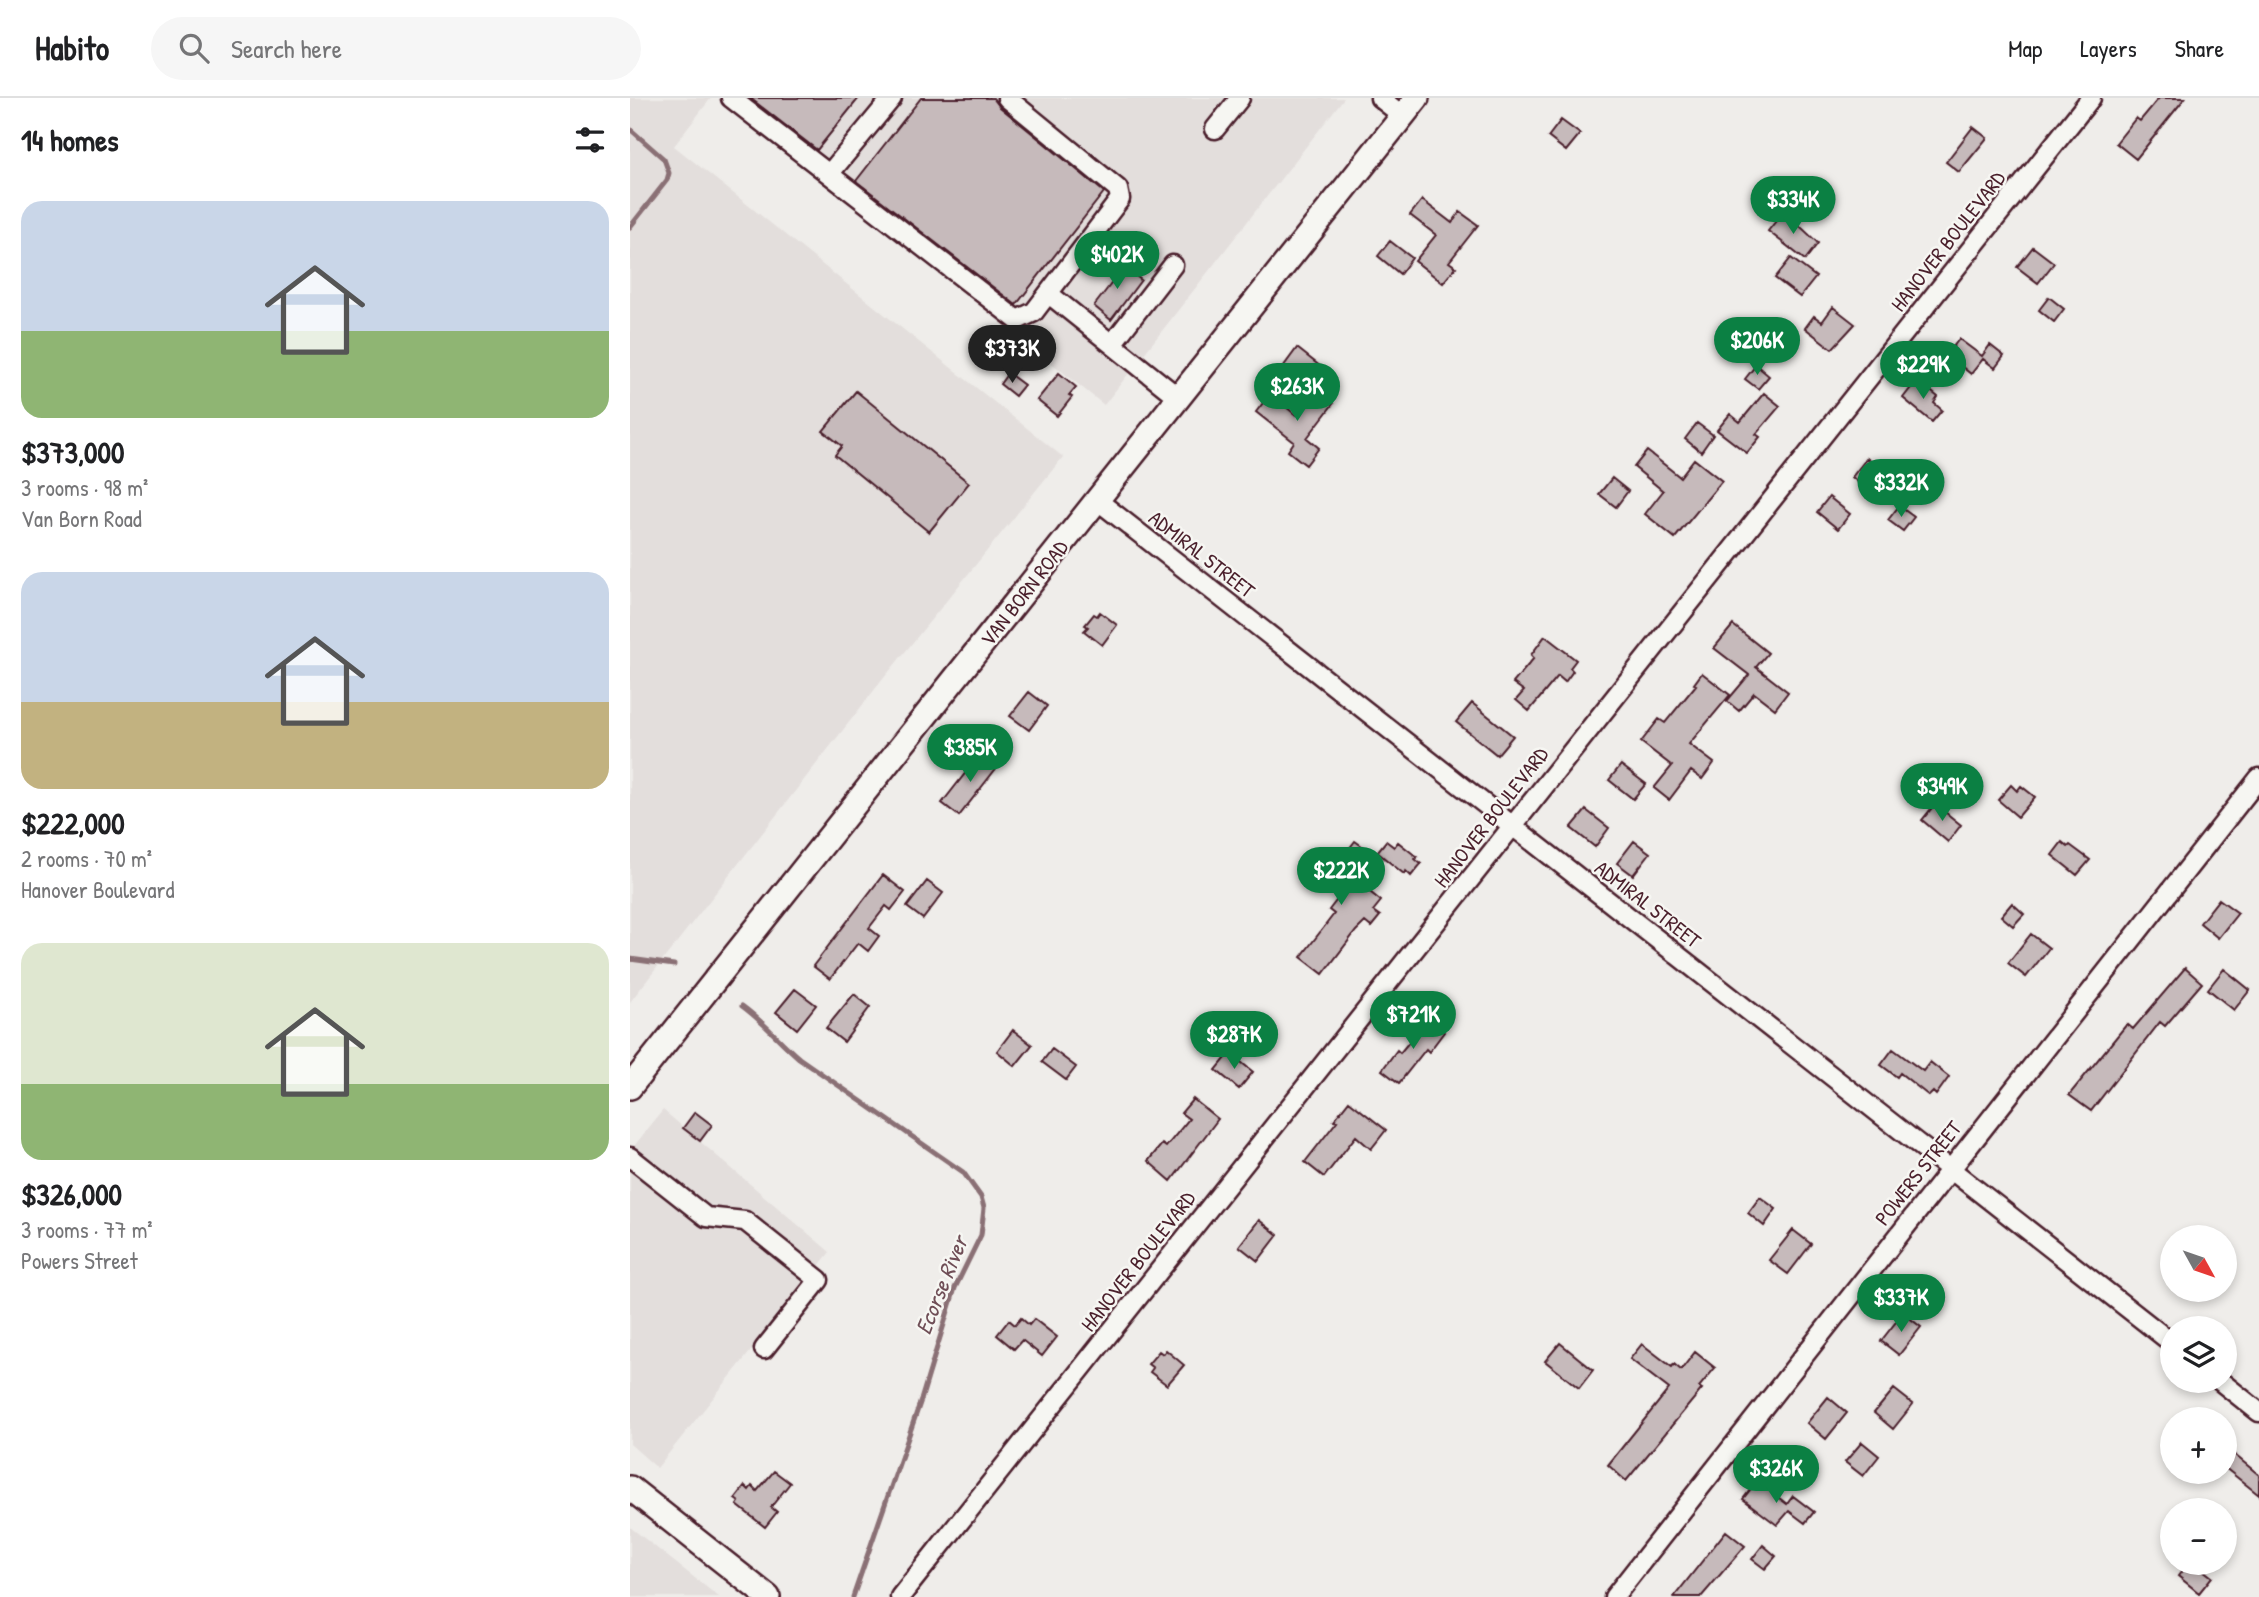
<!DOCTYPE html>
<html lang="en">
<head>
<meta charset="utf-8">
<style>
	:root { --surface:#fff; --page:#f6f6f6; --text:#202124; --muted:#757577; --line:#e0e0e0; --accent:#0b8043 }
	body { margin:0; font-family:"Patrick Hand",sans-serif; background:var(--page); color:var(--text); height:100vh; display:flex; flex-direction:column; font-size:26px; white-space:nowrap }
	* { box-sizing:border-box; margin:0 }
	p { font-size:23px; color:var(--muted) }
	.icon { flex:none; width:38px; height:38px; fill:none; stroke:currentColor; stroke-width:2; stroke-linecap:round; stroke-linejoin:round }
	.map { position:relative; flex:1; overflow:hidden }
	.side { display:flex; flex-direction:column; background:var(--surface); width:630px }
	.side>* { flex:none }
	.needle { width:46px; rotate:130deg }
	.fabs { position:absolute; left:1530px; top:1127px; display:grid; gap:14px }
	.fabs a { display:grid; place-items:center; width:77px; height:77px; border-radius:50%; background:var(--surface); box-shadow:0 4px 10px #0003; font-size:35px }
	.price { position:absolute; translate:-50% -60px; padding:0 16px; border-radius:24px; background:var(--accent); color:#fff; font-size:23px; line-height:46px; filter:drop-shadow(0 2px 4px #0008) }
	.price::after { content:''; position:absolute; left:50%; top:42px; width:21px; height:16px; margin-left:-10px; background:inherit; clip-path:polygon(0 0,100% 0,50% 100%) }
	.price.active { background:#222; color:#fff }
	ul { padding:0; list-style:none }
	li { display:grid; align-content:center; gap:14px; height:371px; padding:0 21px }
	li span { display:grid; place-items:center; height:217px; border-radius:21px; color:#555 }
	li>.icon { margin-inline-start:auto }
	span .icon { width:126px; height:126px; fill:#fffc; stroke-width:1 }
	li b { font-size:30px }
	h2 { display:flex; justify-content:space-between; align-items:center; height:84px; padding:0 21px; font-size:30px }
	header { display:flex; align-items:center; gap:42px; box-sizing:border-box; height:98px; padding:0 35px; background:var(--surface); border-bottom:2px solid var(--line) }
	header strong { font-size:33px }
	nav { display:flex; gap:38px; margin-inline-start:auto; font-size:24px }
	.search { width:490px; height:63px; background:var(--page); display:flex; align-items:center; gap:18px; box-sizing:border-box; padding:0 24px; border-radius:38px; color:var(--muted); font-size:26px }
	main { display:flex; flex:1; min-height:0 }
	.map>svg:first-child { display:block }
	.built { fill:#e3dedc }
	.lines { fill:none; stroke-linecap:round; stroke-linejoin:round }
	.stream { stroke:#8a6f74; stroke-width:5 }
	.building { fill:#c6babb; stroke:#4a1f2b; stroke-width:2 }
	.minor-casing { stroke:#4a1f2b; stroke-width:23 }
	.major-casing { stroke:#4a1f2b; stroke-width:28 }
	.minor { stroke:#f6f6f2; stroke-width:18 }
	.major { stroke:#f6f6f2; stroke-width:23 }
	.labels { text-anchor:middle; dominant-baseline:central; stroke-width:5; stroke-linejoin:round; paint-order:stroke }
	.street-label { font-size:21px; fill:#4a1f2b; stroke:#f6f6f2 }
	.water-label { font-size:23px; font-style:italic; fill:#6f4e56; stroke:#f6f6f2 }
</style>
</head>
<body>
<header>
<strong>Habito</strong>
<div class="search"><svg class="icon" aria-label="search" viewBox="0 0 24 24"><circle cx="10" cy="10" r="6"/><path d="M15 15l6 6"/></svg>Search here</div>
<nav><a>Map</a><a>Layers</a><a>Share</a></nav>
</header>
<main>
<section class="side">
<h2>14 homes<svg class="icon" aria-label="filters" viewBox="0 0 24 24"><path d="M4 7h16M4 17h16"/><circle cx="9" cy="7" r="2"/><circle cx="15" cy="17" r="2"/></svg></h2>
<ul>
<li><span style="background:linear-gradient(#c9d6e8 60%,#8fb573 0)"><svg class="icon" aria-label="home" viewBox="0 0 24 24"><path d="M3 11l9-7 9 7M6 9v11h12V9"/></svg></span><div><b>$373,000</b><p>3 rooms · 98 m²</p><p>Van Born Road</p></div></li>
<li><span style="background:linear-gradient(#c9d6e8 60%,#c2b280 0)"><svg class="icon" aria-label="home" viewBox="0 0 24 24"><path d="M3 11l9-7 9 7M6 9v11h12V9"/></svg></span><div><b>$222,000</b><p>2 rooms · 70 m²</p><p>Hanover Boulevard</p></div></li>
<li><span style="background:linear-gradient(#dfe7d0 65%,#8fb573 0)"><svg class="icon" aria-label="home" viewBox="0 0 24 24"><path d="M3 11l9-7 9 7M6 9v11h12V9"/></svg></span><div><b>$326,000</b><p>3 rooms · 77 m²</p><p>Powers Street</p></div></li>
</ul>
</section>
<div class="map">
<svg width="1629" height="1499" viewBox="0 0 1629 1499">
	<rect width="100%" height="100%" fill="#efedea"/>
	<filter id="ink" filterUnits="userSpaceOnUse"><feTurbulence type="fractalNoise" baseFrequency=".0143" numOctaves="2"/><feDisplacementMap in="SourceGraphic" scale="14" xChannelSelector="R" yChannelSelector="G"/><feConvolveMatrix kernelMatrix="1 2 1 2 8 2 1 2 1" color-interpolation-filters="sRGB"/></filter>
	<g filter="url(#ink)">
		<path class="built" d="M0,0H81L44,48L433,359L249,586L0,904Z
			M89,0H714L474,307Z
			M33,1012L200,1154L27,1370L0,1346V1053Z
			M0,1429L89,1499H0Z"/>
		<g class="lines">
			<path class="stream" d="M0,31L34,61L39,75L37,82L0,129
				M0,861L44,867
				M112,908C133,923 149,943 169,960L333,1074L351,1099L354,1110L351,1137L325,1190L291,1302L223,1499"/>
		</g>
		<path class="building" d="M120,0H229L187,52Z
			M291,0H363L370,9L474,94L386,207L226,83Z
			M1529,0H1555L1506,61L1486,45L1506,20L1510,23Z
			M931,22L950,36L936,53L918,39Z
			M1343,29L1357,40L1329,74L1316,64Z
			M792,102L822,125L830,114L848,127L819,164L826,169L813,185L785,163L806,137L780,117Z
			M1154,113L1188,145L1175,162L1138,133Z
			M760,143L782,160L770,176L748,158Z
			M1403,149L1424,165L1408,185L1387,169Z
			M1161,160L1186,179L1170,199L1145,180Z
			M489,165L511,182L481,222L464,208L484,182L479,178Z
			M1419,199L1434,211L1424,224L1409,212Z
			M1203,209L1225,226L1202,251L1175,230L1184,218L1192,224Z
			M1329,241L1352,258L1360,247L1374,258L1365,270L1353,261L1341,276L1317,257Z
			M667,250L691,269L688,273L692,277L680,292L653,269Z
			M1126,267L1139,278L1128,291L1115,281Z
			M378,275L394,287L385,298L370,286Z
			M429,275L446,289L439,297L442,299L427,318L407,302Z
			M1287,282L1308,299L1304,305L1312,312L1302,324L1273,300Z
			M685,292L703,306L677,340L689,350L676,367L658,353L664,344L626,314L640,296L666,317Z
			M226,293L339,385L299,434L205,357L212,348L193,333Z
			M1134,295L1150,308L1126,336L1130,339L1117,355L1087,332L1100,316L1110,324Z
			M1067,325L1083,337L1071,354L1055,341Z
			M1017,353L1050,379L1064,361L1092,383L1045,440L1015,416L1033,393L1004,369Z
			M1237,360L1254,374L1248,381L1255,388L1246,399L1222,379Z
			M982,380L998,393L986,409L969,396Z
			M1199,399L1220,416L1208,431L1187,414Z
			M1269,408L1284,419L1273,433L1258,422Z
			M470,514L487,527L472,547L454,533L458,529L455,527L464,516L467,518Z
			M1103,527L1138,555L1126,569L1158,594L1145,611L1124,595L1109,613L1097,603L1119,577L1084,550Z
			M915,538L946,562L940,570L943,573L935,584L928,578L899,613L886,602L894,593L883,585L904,560L901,557Z
			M1072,575L1100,597L1059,646L1084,665L1072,681L1061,673L1039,702L1024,690L1042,668L1011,644L1029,621L1035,625L1066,587L1064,586Z
			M399,594L417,608L399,632L380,618Z
			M842,605L883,638L867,657L826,624Z
			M351,655L368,668L329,718L312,705Z
			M991,667L1016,686L1003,701L979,682Z
			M1381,687L1387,693L1391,688L1405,699L1388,719L1368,702Z
			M1305,706L1331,727L1318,744L1292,722Z
			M956,712L979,730L965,749L941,730Z
			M725,743L739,753L720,778L751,803L743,813L750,818L741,829L735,824L726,833L693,876L671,859L704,816L699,812L712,795L678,768L691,752L708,765Z
			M756,743L764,749L768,744L787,759L785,761L791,766L781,778L776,773L774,776L747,754Z
			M1004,743L1020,755L1003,777L987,765Z
			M1432,744L1438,749L1440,747L1460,762L1447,777L1422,757Z
			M253,777L275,794L261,812L256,808L239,830L249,838L238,853L228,845L200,881L183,868Z
			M297,783L313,795L293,821L277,809Z
			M1589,801L1608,815L1588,840L1570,825Z
			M1382,805L1394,816L1383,828L1371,818Z
			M1401,836L1419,850L1396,879L1378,865Z
			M1555,870L1572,885L1535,928L1530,924L1461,1013L1439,997L1497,926L1503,931Z
			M1594,871L1620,892L1604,912L1578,891Z
			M165,891L186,907L167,931L146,914Z
			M224,896L240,909L214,944L196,930Z
			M798,921L814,934L799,954L796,951L769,985L752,972L767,952L770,955Z
			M383,932L402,947L385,968L367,953Z
			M422,951L446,969L436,982L412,964Z
			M1263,951L1293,973L1300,964L1319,979L1306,997L1303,994L1299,998L1270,975L1267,979L1251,967Z
			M600,955L623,974L609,991L586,972Z
			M563,1001L588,1021L541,1083L518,1063L532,1046L536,1049L559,1021L551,1015Z
			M719,1003L756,1032L741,1051L726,1038L694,1079L675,1064L707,1023L704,1022Z
			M65,1014L82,1027L70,1043L53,1030Z
			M1130,1099L1146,1111L1134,1128L1118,1115Z
			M629,1122L648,1137L628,1163L609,1148Z
			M1163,1132L1181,1146L1158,1176L1139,1162Z
			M1273,1215L1291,1229L1269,1257L1251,1243Z
			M391,1220L399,1227L404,1221L427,1239L412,1258L392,1242L384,1251L367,1237L379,1222L385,1227Z
			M930,1245L963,1272L949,1290L915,1263Z
			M1012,1246L1042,1269L1044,1266L1051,1272L1065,1254L1085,1270L1069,1289L1072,1291L996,1383L978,1367L1039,1291L1000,1261Z
			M536,1252L554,1267L537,1287L520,1274L523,1270L518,1266L529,1253L533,1256Z
			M1264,1291L1283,1306L1263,1331L1244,1315Z
			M1198,1299L1217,1315L1196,1341L1177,1325Z
			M1232,1344L1249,1358L1233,1378L1215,1364Z
			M1594,1348L1629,1377V1397L1594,1369Z
			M144,1373L160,1385L141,1409L147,1414L135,1429L107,1407L109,1404L105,1401L115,1388L119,1392L122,1388L127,1393Z
			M1127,1383L1157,1406L1163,1398L1184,1414L1175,1425L1159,1413L1147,1427L1113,1401Z
			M1096,1433L1115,1448L1071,1499H1044Z
			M1133,1447L1146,1458L1135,1471L1122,1461Z
			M1558,1465H1564L1582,1479L1569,1495L1548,1478Z"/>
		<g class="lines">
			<defs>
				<path id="minor" d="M101,0L387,222L404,214L490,101L488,91L377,0
					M750,0L773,18
					M585,31L610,0
					M200,75L262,0
					M419,196L549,300
					M482,246L543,167
					M467,402L1542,1245
					M0,1059L76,1119L115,1123L189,1182L134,1251
					M1590,1283L1629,1314
					M270,1499L1461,0
					M984,1499L1629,680"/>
				<path id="major" d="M0,989L787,0
					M0,1390L138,1499"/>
			</defs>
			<use href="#minor" class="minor-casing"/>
			<use href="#major" class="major-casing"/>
			<use href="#minor" class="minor"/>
			<use href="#major" class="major"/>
		</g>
	</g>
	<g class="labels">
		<g class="street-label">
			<text transform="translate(1318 143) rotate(-52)">HANOVER BOULEVARD</text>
			<text transform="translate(572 456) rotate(38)">ADMIRAL STREET</text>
			<text transform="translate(394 495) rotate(-52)">VAN BORN ROAD</text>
			<text transform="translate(861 719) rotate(-52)">HANOVER BOULEVARD</text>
			<text transform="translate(1018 806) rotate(38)">ADMIRAL STREET</text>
			<text transform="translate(1288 1075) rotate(-52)">POWERS STREET</text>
			<text transform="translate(508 1163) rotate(-52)">HANOVER BOULEVARD</text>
		</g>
		<g class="water-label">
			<text transform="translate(311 1187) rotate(-68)">Ecorse River</text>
		</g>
	</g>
</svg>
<div class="fabs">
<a><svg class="needle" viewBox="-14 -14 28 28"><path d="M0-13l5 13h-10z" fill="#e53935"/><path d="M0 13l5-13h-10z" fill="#757577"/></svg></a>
<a><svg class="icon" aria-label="layers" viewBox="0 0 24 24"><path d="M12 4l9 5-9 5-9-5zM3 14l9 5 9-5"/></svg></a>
<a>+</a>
<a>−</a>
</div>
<b class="price" style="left:1163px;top:138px">$334K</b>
<b class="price" style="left:487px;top:193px">$402K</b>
<b class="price" style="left:1127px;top:279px">$206K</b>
<b class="price active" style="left:382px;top:287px">$373K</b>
<b class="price" style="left:1293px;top:303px">$229K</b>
<b class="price" style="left:667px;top:325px">$263K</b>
<b class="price" style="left:1271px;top:421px">$332K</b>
<b class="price" style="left:340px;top:686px">$385K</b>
<b class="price" style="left:1312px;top:725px">$349K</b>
<b class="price" style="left:711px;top:809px">$222K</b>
<b class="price" style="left:783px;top:953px">$721K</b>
<b class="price" style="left:604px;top:973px">$287K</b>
<b class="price" style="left:1271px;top:1236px">$337K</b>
<b class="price" style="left:1146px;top:1407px">$326K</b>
</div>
</main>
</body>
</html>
